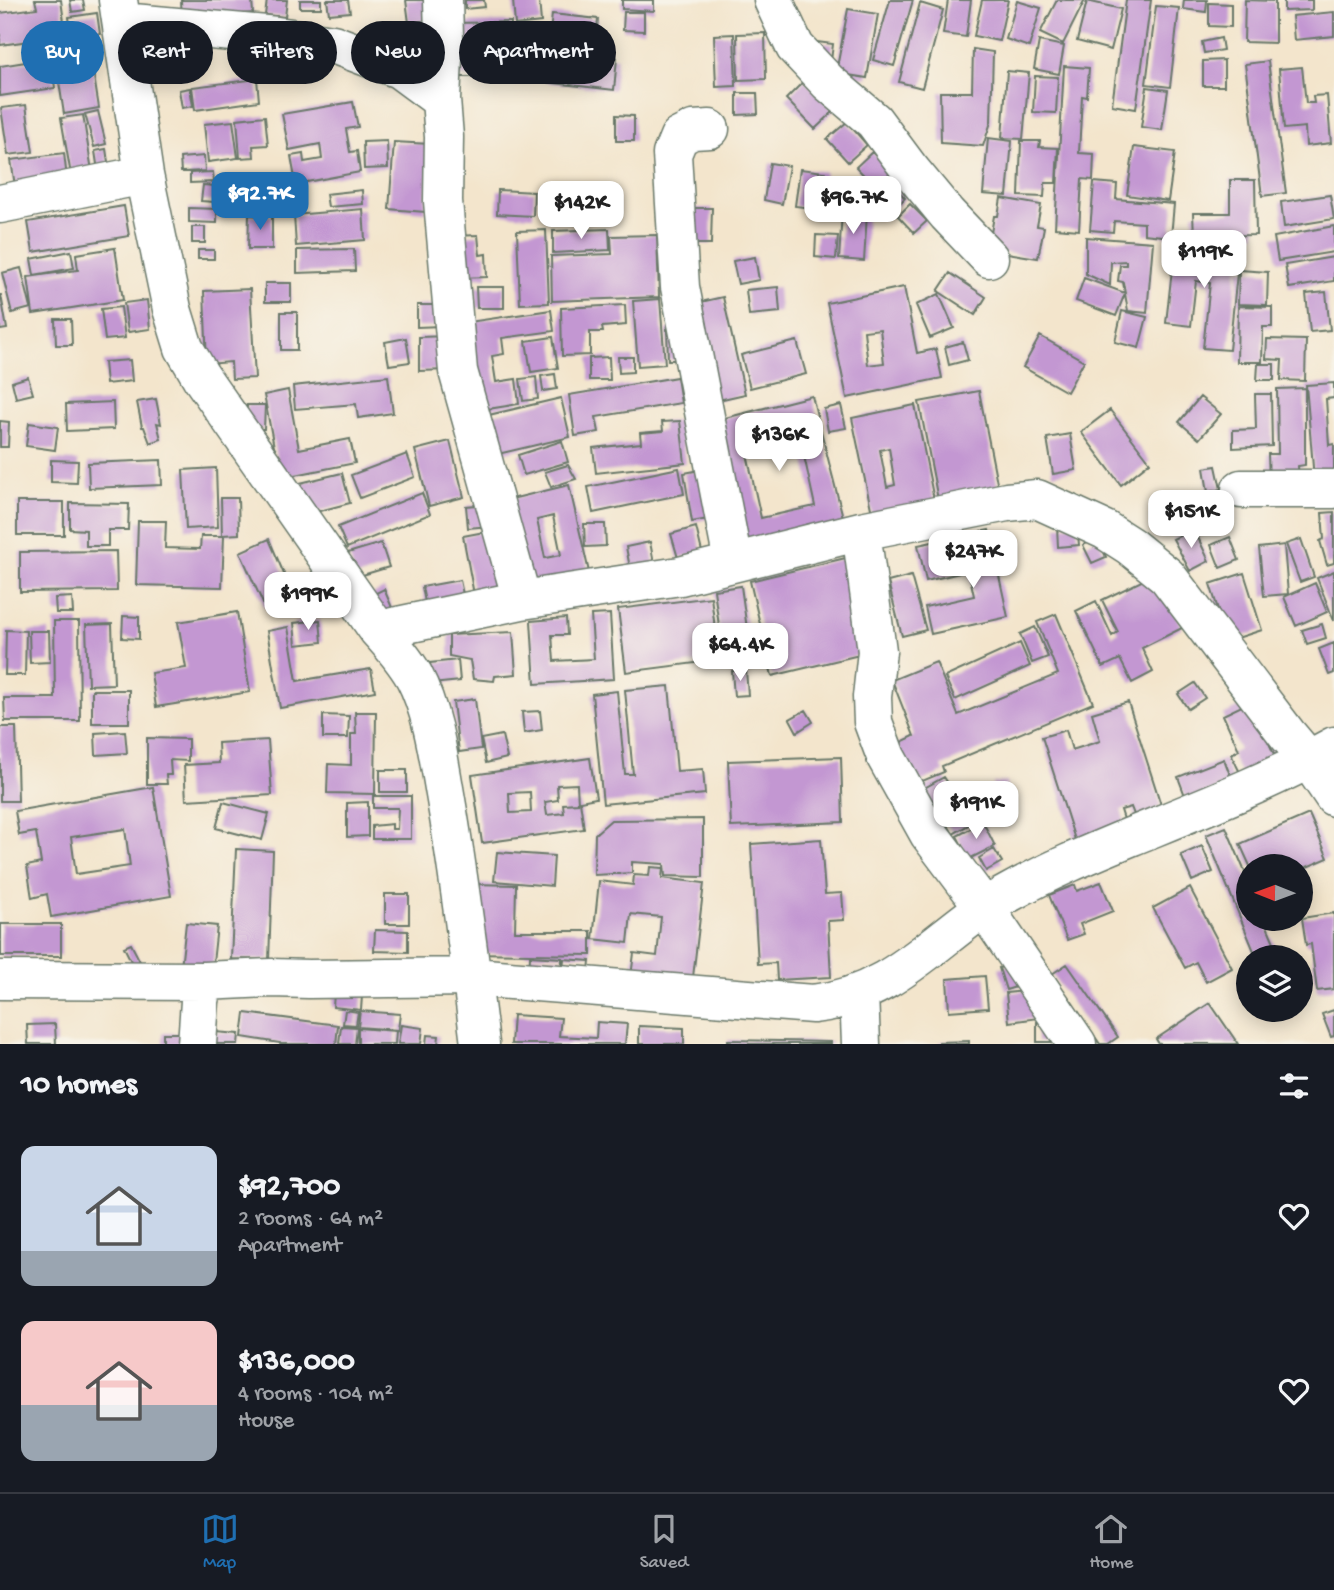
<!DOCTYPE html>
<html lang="en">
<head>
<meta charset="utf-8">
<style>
	:root { --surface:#171b24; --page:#242831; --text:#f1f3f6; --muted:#9ea1a6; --line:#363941; --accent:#1f6fb2 }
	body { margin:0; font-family:"Gochi Hand",sans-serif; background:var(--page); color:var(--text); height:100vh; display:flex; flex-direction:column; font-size:26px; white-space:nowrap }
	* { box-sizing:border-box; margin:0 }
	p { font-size:23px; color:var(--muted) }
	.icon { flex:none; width:38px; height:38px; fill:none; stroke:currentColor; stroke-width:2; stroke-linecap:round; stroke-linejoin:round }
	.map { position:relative; height:1044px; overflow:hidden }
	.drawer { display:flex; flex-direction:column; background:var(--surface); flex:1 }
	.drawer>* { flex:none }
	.hud { position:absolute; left:21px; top:21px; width:700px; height:63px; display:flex; gap:14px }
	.needle { width:46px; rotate:271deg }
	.fabs { position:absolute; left:1236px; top:854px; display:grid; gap:14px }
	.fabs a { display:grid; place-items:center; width:77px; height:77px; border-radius:50%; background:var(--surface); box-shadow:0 4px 18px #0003; font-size:35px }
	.price { position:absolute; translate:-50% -60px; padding:0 16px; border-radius:14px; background:#fff; color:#222; font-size:23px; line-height:46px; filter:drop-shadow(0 2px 4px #0008) }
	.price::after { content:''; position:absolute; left:50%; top:42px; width:21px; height:16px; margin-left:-10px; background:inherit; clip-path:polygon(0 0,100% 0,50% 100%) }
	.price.active { background:var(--accent); color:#fff }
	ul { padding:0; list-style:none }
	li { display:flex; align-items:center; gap:21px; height:175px; padding:0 21px }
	li span { display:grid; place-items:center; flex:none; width:196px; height:140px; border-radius:14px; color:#555 }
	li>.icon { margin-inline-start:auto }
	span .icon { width:84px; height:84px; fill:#fffc; stroke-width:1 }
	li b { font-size:30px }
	h2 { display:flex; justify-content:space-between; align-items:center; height:84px; padding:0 21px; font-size:30px }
	.chip { padding:0 24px; border-radius:32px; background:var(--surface); box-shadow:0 4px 18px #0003; font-size:24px; line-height:63px }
	.chip.active { background:var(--accent); color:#fff }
	.tab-bar { display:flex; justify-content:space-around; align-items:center; height:98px; border-top:2px solid var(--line); background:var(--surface); font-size:19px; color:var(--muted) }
	.tab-bar a { display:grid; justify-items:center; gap:4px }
	.tab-bar .active { color:var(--accent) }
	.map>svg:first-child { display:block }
	.building { fill:#c397d2; fill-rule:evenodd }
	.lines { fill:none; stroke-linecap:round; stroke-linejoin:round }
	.minor-casing { stroke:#697869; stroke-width:41 }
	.minor { stroke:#fff; stroke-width:38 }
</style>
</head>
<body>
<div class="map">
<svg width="1334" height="1044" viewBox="0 0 1334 1044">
	<rect width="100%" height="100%" fill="#f7f3e8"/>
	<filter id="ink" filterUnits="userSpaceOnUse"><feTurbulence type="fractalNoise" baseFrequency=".0143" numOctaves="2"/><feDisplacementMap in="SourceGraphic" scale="14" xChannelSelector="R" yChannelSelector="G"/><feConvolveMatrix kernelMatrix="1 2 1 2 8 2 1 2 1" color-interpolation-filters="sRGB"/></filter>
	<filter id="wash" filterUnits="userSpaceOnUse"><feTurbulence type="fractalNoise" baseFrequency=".00686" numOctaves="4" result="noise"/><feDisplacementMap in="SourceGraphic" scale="28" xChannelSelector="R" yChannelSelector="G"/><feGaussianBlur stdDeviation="1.57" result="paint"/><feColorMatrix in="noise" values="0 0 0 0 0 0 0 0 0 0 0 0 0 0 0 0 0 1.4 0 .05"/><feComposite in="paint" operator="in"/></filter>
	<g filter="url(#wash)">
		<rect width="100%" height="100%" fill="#f3e5cc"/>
		<g id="blocks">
			<path class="building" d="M35,0H61L66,36L0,45V13L37,8Z
				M70,0H83L85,10L72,12Z
				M181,0H252L253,13L182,19Z
				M267,0H287L285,17L265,15Z
				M300,0H321V8H300Z
				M327,0H348L350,12L329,14Z
				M406,0H430L433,20L409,23Z
				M465,0H484L485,7L465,9Z
				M513,0H539L541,22L515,25Z
				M622,0H654V11L622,9Z
				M890,0H913L894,66L873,60Z
				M948,0H971L966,37L943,34Z
				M982,0H1008L999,41L974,36Z
				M1057,0H1085L1063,44L1040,33Z
				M1126,0H1151L1136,109L1112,105Z
				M1184,0H1207L1206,12L1183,9Z
				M1245,0L1275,1V43L1244,42Z
				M1284,0H1312V10L1284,11Z
				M1017,1L1041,8L1029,47L1006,39Z
				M1087,1L1121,9L1111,50L1077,41Z
				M920,3L943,10L922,88L899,82Z
				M1209,3L1231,4V27L1209,26Z
				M1156,6L1179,8L1170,87L1146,84Z
				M848,9L878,14L867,78L836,73Z
				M624,12H644V31L623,30Z
				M1334,12V36L1294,40L1292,16Z
				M97,13L100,34L72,39L69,17Z
				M552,14L598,19L594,56L617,58L614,90L545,82Z
				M511,22V32H527V55L513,54V77H453V23Z
				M765,33L766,79L738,80L737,34Z
				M734,34L736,86L716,87L714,35Z
				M1221,38L1223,50L1204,53L1202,42Z
				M1039,41L1064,46L1059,74L1034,69Z
				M817,42L833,44L831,61L816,60Z
				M973,49L993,52L991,122L983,146L941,143L940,92H972Z
				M90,51L99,108L64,114L55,56Z
				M51,58L55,88L0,96V66Z
				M1224,60V86H1203V61Z
				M1268,61L1286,193L1262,196L1245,64Z
				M1064,66L1089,68L1087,97L1082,96L1079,153L1094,154L1093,180L1082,179L1079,230L1055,228Z
				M1302,67L1306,103H1314L1313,96L1327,95L1331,143L1306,146L1305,127L1284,129L1279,69Z
				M1007,71L1029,73L1023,139L1002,138Z
				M1035,76L1058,77L1056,113L1033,112Z
				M257,79L259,101L195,110L192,87Z
				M805,80L834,111L815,129L786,99Z
				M1147,87L1168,90L1162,130L1141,127Z
				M190,88L193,106L182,108L179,90Z
				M737,93H757L758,114L737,115Z
				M353,102L358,127L346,129L350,152L357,151L360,172L296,184L291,156L303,154L304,162L322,159L320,144L289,150L282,114Z
				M26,105L33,152L8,155L1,108Z
				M98,111L106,144L94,147L85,114Z
				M83,115L92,171L71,175L61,118Z
				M616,115L634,116V141H616Z
				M265,116L268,145L253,146L254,157L240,158L237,119Z
				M233,121L238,158L208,162L204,124Z
				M847,122L867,145L848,162L827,139Z
				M988,138L1012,141L1007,196L983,194Z
				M387,141L388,168L364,169L363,142Z
				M1021,141H1040L1039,147L1058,148L1056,183H1045L1044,197L1019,196Z
				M394,142L430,144L425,212L389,209Z
				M1134,147L1175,152L1168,201L1127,195Z
				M106,149L109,168L98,171L95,151Z
				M872,152L893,174L877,189L856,167Z
				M64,153L67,179L15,186L11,160Z
				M204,156L205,171L181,172L180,158Z
				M770,163L789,166L782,204L764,200Z
				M800,169L825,172L820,209L795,206Z
				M213,172L214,182L190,183V173Z
				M1230,180H1255L1256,235L1194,236L1193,213H1230Z
				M1094,182L1117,184L1116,199L1174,204L1171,237L1144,234V223L1114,221L1113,232L1090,230Z
				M892,184L905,198L893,210L879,196Z
				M203,185L215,186L214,202L201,201Z
				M362,190L363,204L328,207L326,194Z
				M498,190L534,192L533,216L497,214Z
				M1330,195L1334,219L1284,227L1281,202Z
				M1001,198L1041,205L1037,226L1044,227L1038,258L988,250L994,216H998Z
				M910,204L927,221L914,233L898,216Z
				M124,206L129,236L33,252L28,222Z
				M189,208L217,209V223L189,222Z
				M683,208H712L711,244H683Z
				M363,209L365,240L296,246L294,215Z
				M842,212L867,214L864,261L839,259Z
				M249,215L272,216V249H248Z
				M1334,226V252L1278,261L1274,237Z
				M192,227H205V243H192Z
				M609,229L610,250L553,253V231Z
				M546,230L549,303L520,304L517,231Z
				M478,235L480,255L486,254L487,277L459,278L456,236Z
				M657,235L659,297L552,301L551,256L612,254L611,236Z
				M816,235L838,236L836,259L815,257Z
				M1086,237L1153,242L1147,313L1128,311L1123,282L1118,281L1120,265H1126V261L1111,262L1110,285L1086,274Z
				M1175,243L1225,249V253L1239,254L1229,350L1203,348L1210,283L1196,281L1191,326L1166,323Z
				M115,248L123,300L33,314L28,277L78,270L76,254Z
				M354,249L355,271L297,273V250Z
				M198,250H214V259H198Z
				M71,251L74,268L34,275L31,259Z
				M755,257L759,280L738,284L733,261Z
				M1334,257V281L1289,288L1285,265Z
				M21,268L31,308L12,313L2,273Z
				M1239,270L1268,272L1267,305L1238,304Z
				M950,273L986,297L975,315L938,291Z
				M1084,278L1125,293L1116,316L1076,301Z
				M265,283H291V302H265Z
				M476,287H504V308H477Z
				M778,287L780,312L749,315L746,290Z
				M904,287L917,353L936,349L942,378L847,398L827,303ZM880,329L884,363L868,365L864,331Z
				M250,289L255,378L232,379L231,362L207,364L204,291Z
				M1326,292L1330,330L1310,332L1306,294Z
				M939,294L954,328L930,338L916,305Z
				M0,295H1L7,329L0,330Z
				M723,297L745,394L714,401L692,304Z
				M660,299L665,364L638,366L633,301Z
				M147,300L150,329L128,332L124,303Z
				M417,305H440L441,326L417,327Z
				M625,305L626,325L602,327L603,332H590V355L562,356L561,308Z
				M1238,306L1272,307V327H1263L1262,362H1237Z
				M121,307L125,338L105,340L101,309Z
				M551,310L554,331L502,338L504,354L492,356L496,382L516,379L519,404L475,411L462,323Z
				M1122,311L1147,317L1139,348L1115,342Z
				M281,312H297V350H281Z
				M55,319H71L72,345H56Z
				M681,328L682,360H668L667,329Z
				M448,336V370L419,371V337Z
				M1040,336L1084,361L1067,392L1023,367Z
				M553,337L558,368L531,372L526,341Z
				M406,338L410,362L389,365L385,342Z
				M1267,339L1306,340L1305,381L1281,380L1282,360L1266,359Z
				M797,341L806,374L750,388L741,355Z
				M963,342L968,360L949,365L945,347Z
				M609,357L610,380H589V358Z
				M618,357H633V372L619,373Z
				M130,360L132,381L106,384L104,362Z
				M1258,364H1274V380H1257Z
				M555,374L557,389L543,391L541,376Z
				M388,376L393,413L358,418L356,404L295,409L293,386Z
				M28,377L33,394L16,398L12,382Z
				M536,377L538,399L523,401L520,379Z
				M677,377L681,403L596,417L599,432L575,436L569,395Z
				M1334,383V398L1326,399L1329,445L1334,444V477L1314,479L1306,385Z
				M1305,388V465L1298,466L1299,481H1269L1268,454H1278L1277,389Z
				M288,390L299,449L350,439L355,463L280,478L264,395Z
				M979,391L1000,498L940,510L919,402Z
				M1255,394H1271L1272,446L1233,448V430L1256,429Z
				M812,396L845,525L746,549L713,421ZM797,424L815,506L761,518L743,436Z
				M1200,397L1221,414L1199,439L1179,422Z
				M561,398L570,437L485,457L476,418Z
				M156,399L161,424L157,423L161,439L150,443L144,427H142L137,402Z
				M113,402L114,429L67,431L66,404Z
				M247,405H265L264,429H247Z
				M841,405L846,428L828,431L824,409Z
				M915,405L936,510L874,523L852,418ZM889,448L895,485L887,487L880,450Z
				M1110,410L1150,462L1121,485L1081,432Z
				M0,421L9,422L8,447H0Z
				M680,421L685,463L596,473L593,448L641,443L640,433L663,431L662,422Z
				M29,423L58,427L55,450L26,446Z
				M1070,434L1076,470L1053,474L1047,438Z
				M450,441L464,497L429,506L415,450Z
				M562,441L568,462L524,475L518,455Z
				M407,454L415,477L360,498L351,475Z
				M51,460L78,461L77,483L51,482Z
				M161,460L162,485L89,488L88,463Z
				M568,465L576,479L551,487L545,472Z
				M1216,466L1221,489L1208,492L1204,468Z
				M216,468L218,527L186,529L183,470Z
				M679,468L684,494L593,513L588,487Z
				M706,469L713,518L692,522L684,473Z
				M342,473L350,503L308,514L300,483Z
				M569,485L589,572L524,588L503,501ZM553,516L561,555L545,558L537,520Z
				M422,493L430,514L347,548L338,527Z
				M221,498H238L239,534L222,535Z
				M17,502H64V535H17Z
				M70,503L129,504L128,530H108V546H86V530L70,529Z
				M488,504L490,526L468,528L466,506Z
				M1334,512V563L1327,565L1320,541L1324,539L1322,513Z
				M138,521H166L165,548L200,549L201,536H224L222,587L136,585Z
				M584,524H605L606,546L585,547Z
				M1077,525L1079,545L1058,547L1057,526Z
				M696,527L702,552L678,558L671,534Z
				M1194,529L1209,561L1190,571L1173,539Z
				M495,530L507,594L475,600L463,536Z
				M989,530L1008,617L931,634L925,607L974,596L961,536Z
				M956,537L964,572L926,581L918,545Z
				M1230,537L1239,560L1220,568L1211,545Z
				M1098,538L1106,557L1092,563L1083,545Z
				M269,539L293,595L265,608L240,552Z
				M1301,539L1314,577L1300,582L1286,544Z
				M650,542L654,563L630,568L626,547Z
				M381,543L389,567L356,577L348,553Z
				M1284,545L1288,594L1264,596L1259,548Z
				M116,551L117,591L20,592V552Z
				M854,556L876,651L772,676L750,581Z
				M1334,571V621L1317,578Z
				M1244,573L1262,630L1228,641L1210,584Z
				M1156,574L1182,628L1142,648L1153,672L1132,683L1120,659L1103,667L1076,611L1096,601L1112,636L1118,632L1102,600Z
				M911,576L926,630L902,636L888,582Z
				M460,580L465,604L427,612L422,587Z
				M1315,583L1327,612L1296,626L1284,597Z
				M741,586L747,629L720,633L714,590Z
				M384,589L393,610L373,618L364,599Z
				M72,597L73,613H56L55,598Z
				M711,597L719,660L626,672L618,609Z
				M237,612L250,692L156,707L151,673L186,668L178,622Z
				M610,614L614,679L535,684L531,621L566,618L567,635H552L554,661L594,659L591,615Z
				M1056,614L1093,703L942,766L944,772L913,785L897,744L914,736L892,680L936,662L958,715L1058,674L1037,622Z
				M123,616L139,617V639L122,638Z
				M320,620L322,642L296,645L294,623Z
				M54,621H79L80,721H5L4,698H55Z
				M112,624L114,684L88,685L86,625Z
				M1322,624L1326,638L1307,644L1302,630Z
				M288,627L297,681L371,669L375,691L280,708L267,631Z
				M1035,627L1048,657L1032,663L1020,634Z
				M6,630L26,631L25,675H5Z
				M29,631H49L50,662L30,663Z
				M513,632L516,674L495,676L494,681L473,679L470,660L449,656V635Z
				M753,632L756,650L730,655L727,636Z
				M1020,643L1030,666L955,700L945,677Z
				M1334,643V673L1329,675L1319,649Z
				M458,660L460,681L432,684L430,663Z
				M746,670L748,695L734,696L732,671Z
				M1195,683L1205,698L1188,709L1178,694Z
				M669,686L677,771L703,769L705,794L603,804L592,694L617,691L625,774H633L625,690Z
				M92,690H129V723H92Z
				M475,699L481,749L459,752L453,702Z
				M1128,702L1161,805L1138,825L1131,807L1121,810L1128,832L1078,849L1042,737L1066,730L1072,750L1100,741L1092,713Z
				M1250,702L1279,765L1244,781L1231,754L1239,750L1223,715Z
				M806,710L813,722L797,732L790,719Z
				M540,711L542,730L524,733L522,712Z
				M355,712H376L375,794L327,793L328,764L351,765V734H356Z
				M323,715L349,716L348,738H323Z
				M0,727H16L18,801H0Z
				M125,731L127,753L96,755L95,733Z
				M502,735L507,758L486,763L481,739Z
				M147,738L188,739V761L170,760L171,775H166L167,784H147Z
				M268,740L272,795L186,800L184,765L219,763L218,743Z
				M841,757L843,822L731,827L728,761Z
				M590,758L596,798L580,801L584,829L482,843L472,775ZM577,784L578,803L563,804L564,813L547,815L545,802L558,800L557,785ZM530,792L531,812L510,813L509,793Z
				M1224,759L1233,783L1187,801L1178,777Z
				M380,770H407V792H380Z
				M944,777L955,794L931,808L921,790Z
				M1006,782L1007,798L994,799L993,783Z
				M153,787L171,896L51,917L47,894L32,898L27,866L41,863L36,832L19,835L15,811ZM125,829L130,866L76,874L71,837Z
				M969,789L985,815L953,834L938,808Z
				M373,796H411V839H372V826L392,824V829H397L398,808H373Z
				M223,802L269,814L262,840L216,828Z
				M368,802V836L347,837V803Z
				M1309,814L1328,858L1300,870V866H1250L1240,844Z
				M703,819V877L665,876L664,864L632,862V873L594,875L595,834L611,820Z
				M983,822L995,846L969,859L957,836Z
				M1226,827L1248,879V919H1264L1276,947L1256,956L1206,835Z
				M821,839L825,894L842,893L844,920L828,921L831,977L777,980L776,963L758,964L751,844Z
				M1202,846L1213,872L1192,881L1181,855Z
				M236,849L273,851L269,960L231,959Z
				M994,849L1002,862L986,871L979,858Z
				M497,852L554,856L552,886L494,881Z
				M650,867L663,868L662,878L704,883L693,977L654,972L652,979L631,977L634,953L657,956L661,917L631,914L628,943L593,939L599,881L633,885L634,875L649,876Z
				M1101,882L1113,911L1080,924L1084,934L1067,940L1049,895L1075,885L1077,891Z
				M472,884L516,885L515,931H591V955L471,953Z
				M1190,888L1232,968L1206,982L1196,962L1185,968L1153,908Z
				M385,894H409V924H385Z
				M1334,913V989L1317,991L1311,944L1306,945L1302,918Z
				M186,923L217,926L212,972L181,968Z
				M1,924H61V956H1Z
				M375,930L408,931V952L374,951Z
				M131,944L144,969L137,973L124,947Z
				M1292,950L1296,957H1277Z
				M530,956L562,958L561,982L529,980Z
				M564,959L590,961L588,983L562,981Z
				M1015,963L1022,985L1006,990L999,968Z
				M1067,964L1118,1037L1108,1044H1100L1052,974Z
				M1300,967L1308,984L1300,988Z
				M985,976L988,1008L949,1011L947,979Z
				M1035,990L1039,1018L1009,1022L1006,993Z
				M334,993L362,996L361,1010L333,1007Z
				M1210,1003L1238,1044H1159L1156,1039Z
				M345,1010L358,1012L356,1025L343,1024Z
				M1334,1010V1036L1331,1037L1322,1014Z
				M360,1011L400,1014L398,1030L358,1027Z
				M245,1013L338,1025L336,1044H280V1043L242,1037Z
				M513,1015L561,1018L559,1036L596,1038L597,1022L627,1024L625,1044H511Z
				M1037,1022H1056L1057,1042H1037Z
				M55,1024L56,1044H28L27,1025Z
				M401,1025L423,1028L421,1044H398Z
				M341,1026L357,1027L355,1044H339Z
				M639,1026L684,1028V1044H639Z
				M358,1028L396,1031L395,1044H358Z
				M215,1032L239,1034L238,1044H214Z
				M163,1033H179V1044H163Z
				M427,1035L439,1036L438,1044H426Z
				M728,1040L831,1042V1044H728Z
				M969,1041V1044H939V1042Z"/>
		</g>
	</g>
	<g filter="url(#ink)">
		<use href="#blocks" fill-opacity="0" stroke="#697869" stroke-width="2"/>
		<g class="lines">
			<defs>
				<path id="minor" d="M118,0L144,175L172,309L184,348L201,377L378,630C391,644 404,659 414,676C433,712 439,760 446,800C460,881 470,963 480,1044
					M443,0L444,37L441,100L444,137L443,201L458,371L522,600
					M773,0L795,47L828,82L874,121L909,168L947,214L989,258
					M122,22L277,36L333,44L399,69L441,100
					M710,129L693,130L679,137L672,154L680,287L733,562
					M0,204L144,175
					M1241,489H1334
					M861,531L877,651L872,697L873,722L886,757L929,834L984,907L1077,1044
					M378,630L522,600L680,576L861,531L1007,502L1037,499L1105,530L1130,546L1167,576L1287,734L1309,760L1334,797
					M0,980L204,981L271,978L309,979L472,977L813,1004C884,997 927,948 982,909C990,903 1000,898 1009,893C1048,871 1089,854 1130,837C1199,809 1269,782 1334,746
					M859,993L861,1044
					M197,1044L200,1001L204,981"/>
			</defs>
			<use href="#minor" class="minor-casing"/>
			<use href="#minor" class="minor"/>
		</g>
	</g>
</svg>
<div class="fabs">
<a><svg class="needle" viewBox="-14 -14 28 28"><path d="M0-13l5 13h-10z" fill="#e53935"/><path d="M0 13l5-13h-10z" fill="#9ea1a6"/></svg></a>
<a><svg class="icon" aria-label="layers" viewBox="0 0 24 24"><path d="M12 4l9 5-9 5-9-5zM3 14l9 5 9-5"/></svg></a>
</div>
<b class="price active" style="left:260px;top:232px">$92.7K</b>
<b class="price" style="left:853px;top:236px">$96.7K</b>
<b class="price" style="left:581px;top:241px">$142K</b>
<b class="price" style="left:1204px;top:290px">$119K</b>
<b class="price" style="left:779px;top:473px">$136K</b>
<b class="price" style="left:1191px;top:550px">$151K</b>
<b class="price" style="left:973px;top:590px">$247K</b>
<b class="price" style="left:308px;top:632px">$199K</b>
<b class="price" style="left:740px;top:683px">$64.4K</b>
<b class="price" style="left:976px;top:841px">$191K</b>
<div class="hud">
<a class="chip active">Buy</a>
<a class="chip">Rent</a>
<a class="chip">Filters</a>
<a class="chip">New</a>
<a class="chip">Apartment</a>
</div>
</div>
<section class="drawer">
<h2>10 homes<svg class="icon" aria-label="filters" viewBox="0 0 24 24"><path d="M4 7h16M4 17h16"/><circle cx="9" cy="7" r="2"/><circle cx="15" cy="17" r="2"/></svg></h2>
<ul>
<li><span style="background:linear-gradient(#c9d6e8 75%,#9aa5b1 0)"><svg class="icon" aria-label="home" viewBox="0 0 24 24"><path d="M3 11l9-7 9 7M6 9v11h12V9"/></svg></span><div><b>$92,700</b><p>2 rooms · 64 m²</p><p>Apartment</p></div><svg class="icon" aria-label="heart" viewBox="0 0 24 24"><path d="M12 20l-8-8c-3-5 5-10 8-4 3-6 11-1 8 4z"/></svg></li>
<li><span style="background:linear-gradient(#f6c9c9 60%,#9aa5b1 0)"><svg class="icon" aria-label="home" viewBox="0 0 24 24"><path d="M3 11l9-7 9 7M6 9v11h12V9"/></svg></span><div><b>$136,000</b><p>4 rooms · 104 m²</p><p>House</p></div><svg class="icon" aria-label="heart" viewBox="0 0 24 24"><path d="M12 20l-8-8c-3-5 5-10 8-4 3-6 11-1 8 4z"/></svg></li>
</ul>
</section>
<nav class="tab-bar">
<a class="active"><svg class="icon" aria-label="map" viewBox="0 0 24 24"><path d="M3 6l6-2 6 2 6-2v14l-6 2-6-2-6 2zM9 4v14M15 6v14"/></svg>Map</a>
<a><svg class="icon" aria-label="saved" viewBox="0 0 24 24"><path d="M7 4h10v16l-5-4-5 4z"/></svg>Saved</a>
<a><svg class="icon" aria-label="home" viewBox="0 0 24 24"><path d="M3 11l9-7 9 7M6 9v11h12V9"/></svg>Home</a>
</nav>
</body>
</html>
